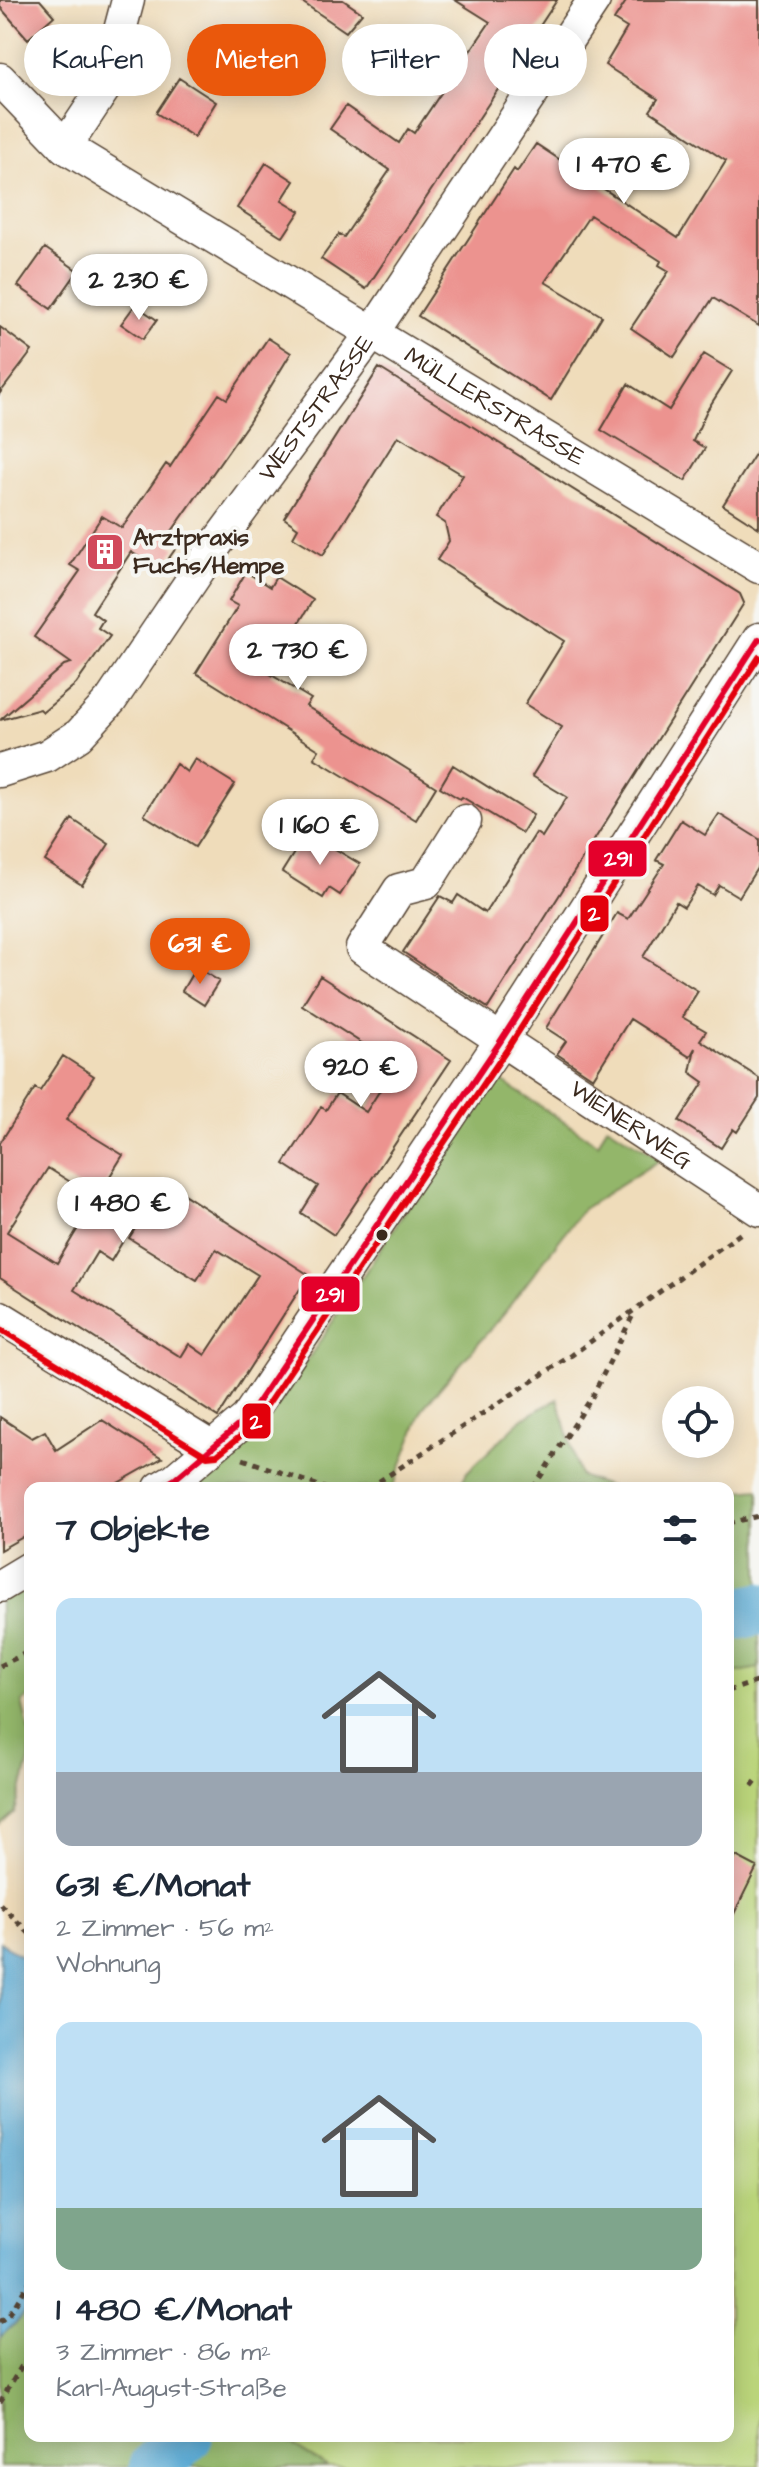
<!DOCTYPE html>
<html lang="de">
<head>
<meta charset="utf-8">
<style>
	:root { --surface:#fff; --page:#f6f6f7; --text:#1f2937; --muted:#747a83; --accent:#ea580c }
	body { margin:0; font-family:"Architects Daughter",sans-serif; background:var(--page); color:var(--text); height:100vh; display:flex; flex-direction:column; font-size:30px; white-space:nowrap }
	* { box-sizing:border-box; margin:0 }
	p { font-size:26px; color:var(--muted) }
	.icon { flex:none; width:44px; height:44px; fill:none; stroke:currentColor; stroke-width:2; stroke-linecap:round; stroke-linejoin:round }
	.map { position:relative; flex:1; overflow:hidden }
	.drawer { position:absolute; left:24px; top:1482px; width:710px; height:960px; display:flex; flex-direction:column; background:var(--surface); border-radius:16px; box-shadow:0 4px 20px #0003 }
	.drawer>* { flex:none }
	.banner { position:absolute; left:24px; top:24px; width:712px; height:72px; display:flex; gap:16px }
	.buttons { position:absolute; left:662px; top:1386px; display:grid; gap:16px }
	.buttons a { display:grid; place-items:center; width:72px; height:72px; border-radius:50%; background:var(--surface); box-shadow:0 4px 20px #0003; font-size:40px }
	.price { position:absolute; translate:-50% -68px; padding:0 18px; border-radius:28px; background:#fff; color:#222; font-size:26px; line-height:52px; filter:drop-shadow(0 2px 4px #0008) }
	.price::after { content:''; position:absolute; left:50%; top:48px; width:24px; height:18px; margin-left:-12px; background:inherit; clip-path:polygon(0 0,100% 0,50% 100%) }
	.price.current { background:var(--accent); color:#fff }
	ul { padding:0; list-style:none }
	li { display:grid; align-content:center; gap:16px; height:424px; padding:0 32px }
	li span { display:grid; place-items:center; height:248px; border-radius:16px; color:#555 }
	li>.icon { margin-inline-start:auto }
	span .icon { width:144px; height:144px; fill:#fffc; stroke-width:1 }
	li b { font-size:34px }
	h2 { display:flex; justify-content:space-between; align-items:center; height:96px; padding:0 32px; font-size:34px }
	.chip { padding:0 28px; border-radius:36px; background:var(--surface); box-shadow:0 4px 20px #0003; font-size:28px; line-height:72px }
	.chip.current { background:var(--accent); color:#fff }
	.map>svg:first-child { display:block }
	.green { fill:#bad47a; stroke:#7a7f4c; stroke-width:2 }
	.forest { fill:#93b66a; stroke:#677044; stroke-width:2 }
	.water { fill:#58a9d3; stroke:#4a6a78; stroke-width:2 }
	.lines { fill:none; stroke-linecap:round; stroke-linejoin:round }
	.river { stroke:#58a9d3; stroke-width:52 }
	.building { fill:#ec938f; fill-rule:evenodd }
	.minor-casing { stroke:#564535; stroke-width:35 }
	.path { stroke:#564535; stroke-width:5; stroke-dasharray:6 6; stroke-linecap:butt }
	.minor { stroke:#fff; stroke-width:32 }
	.bus-1-casing { stroke:#f6f6f2; stroke-width:12 }
	.bus-2-casing { stroke:#f6f6f2; stroke-width:12 }
	.bus-1 { stroke:#e4002b; stroke-width:6 }
	.bus-2 { stroke:#e3000b; stroke-width:6 }
	.bus-dot { fill:#3b2a1e; stroke:#f6f6f2; stroke-width:3 }
	.labels { text-anchor:middle; dominant-baseline:central; stroke-width:8; stroke-linejoin:round; paint-order:stroke }
	.street-label { font-size:24px; fill:#3b2a1e; stroke:#f6f6f2 }
	.poi-label { font-size:24px; font-weight:bold; fill:#3b2a1e; stroke:#f6f6f2; text-anchor:start }
	.line-badge { stroke:#f6f6f2; stroke-width:3 }
	.badge-label { font-size:22px; text-anchor:middle; font-weight:bold; fill:#fff }
</style>
</head>
<body>
<div class="map">
<svg width="759" height="2467" viewBox="0 0 759 2467">
	<rect width="100%" height="100%" fill="#f6f6f2"/>
	<filter id="ink" filterUnits="userSpaceOnUse"><feTurbulence type="fractalNoise" baseFrequency=".0125" numOctaves="2"/><feDisplacementMap in="SourceGraphic" scale="16" xChannelSelector="R" yChannelSelector="G"/><feConvolveMatrix kernelMatrix="1 2 1 2 8 2 1 2 1" color-interpolation-filters="sRGB"/></filter>
	<filter id="wash" filterUnits="userSpaceOnUse"><feTurbulence type="fractalNoise" baseFrequency=".006" numOctaves="4" result="noise"/><feDisplacementMap in="SourceGraphic" scale="32" xChannelSelector="R" yChannelSelector="G"/><feGaussianBlur stdDeviation="1.8" result="paint"/><feColorMatrix in="noise" values="0 0 0 0 0 0 0 0 0 0 0 0 0 0 0 0 0 1.4 0 .05"/><feComposite in="paint" operator="in"/></filter>
	<g filter="url(#wash)">
		<rect width="100%" height="100%" fill="#efdcba"/>
		<path class="green" d="M759,1536V2467H328L277,2436H728V1543Z"/>
		<path class="forest" d="M494,1076L598,1144L607,1126L661,1159L583,1209L504,1313L423,1408L393,1488H186L266,1423Z
			M558,1399L580,1476L612,1488H459L467,1472L523,1418Z
			M759,1489V1668L728,1674V1492Z
			M30,1582V1697L22,1702L30,1736V1758L15,1812L0,1825V1600Z
			M30,2306V2436H277L328,2467H0V2337L22,2317Z"/>
		<path class="water" d="M0,1942L30,1962V2306L22,2317L0,2337Z"/>
		<g class="lines">
			<path class="river" d="M728,1616L759,1609
				M155,2467L187,2436"/>
		</g>
		<g id="blocks">
			<path class="building" d="M0,0H40L54,16L28,39L0,7Z
				M299,0H343L362,13L346,32Z
				M455,0H557L366,289L321,259L339,234L344,237L390,170L330,129L346,106L399,143L408,129L414,133L443,90L437,86L458,56L464,60L490,22Z
				M627,0H759V326L713,298L674,357L631,328L669,271L659,265L661,261L590,215L545,282L602,316L551,400L418,316L514,169L517,172L536,144L678,238L726,161L650,111L658,99L605,65L627,28L614,20Z
				M179,78L216,102L194,137L156,113Z
				M266,163L294,181L282,200L300,211L283,237L237,208Z
				M45,248L78,271L51,309L18,286Z
				M135,305L157,320L143,339L121,324Z
				M0,327L32,351L0,393Z
				M268,338L291,353L249,422L165,541L176,548L160,571L131,552L92,612L103,620L98,628L110,636L76,684L43,712L40,709L0,720L64,665L71,663L34,637L80,571L70,565L102,516L122,528L166,464L170,467L219,394L227,399Z
				M704,354L732,371L706,412L693,441L705,448L685,481L601,430L628,384L669,410Z
				M379,368L740,594L744,603L488,1008L403,952L440,896L453,903L458,895L485,913L536,833L542,837L567,797L532,776L562,727L525,704L564,641L437,560L449,541L445,523L436,517L463,475L398,436L323,555L293,537L298,528L284,518Z
				M759,448V528L723,505Z
				M246,572L270,587L276,577L313,600L272,667L274,668L270,674L311,699L306,706L436,787L416,820L314,758L319,750L196,673L238,606L229,601Z
				M195,759L235,784L195,847L144,815L176,764L187,772Z
				M453,765L533,815L522,833L462,797L460,799L440,787Z
				M719,814L759,839V865L739,897L719,885L713,895L698,886L684,907L676,902L643,957L698,991L682,1017L706,1031L700,1040L759,1078V1098L737,1132L733,1129L721,1148L679,1121L704,1082L690,1072L695,1048L690,1057L630,1019L593,1078L557,1054L566,1041L546,1028L617,913L628,919L664,864L656,860L681,820L705,835Z
				M72,819L109,844L82,885L45,861Z
				M307,832L360,864L340,895L329,888L323,898L282,872Z
				M196,967L219,981L204,1005L182,991Z
				M320,976L451,1060L334,1235L301,1213L318,1186L284,1164L321,1107L326,1110L337,1093L366,1112L396,1065L302,1005Z
				M63,1056L94,1076L66,1120L123,1155L97,1197L98,1195L136,1219L111,1261L97,1252L74,1290L181,1357L189,1344L205,1355L258,1275L216,1249L197,1280L129,1238L165,1182L309,1275L218,1417L0,1278V1143L35,1088L40,1091ZM48,1168L96,1198L57,1263L7,1232Z
				M0,1417L32,1438L45,1431L56,1450L102,1420L162,1458L109,1488H30V1533L0,1550Z
				M736,1856L757,1867L728,1926V1873Z"/>
		</g>
	</g>
	<g filter="url(#ink)">
		<use href="#blocks" fill-opacity="0" stroke="#564535" stroke-width="2"/>
		<g class="lines">
			<defs>
				<g id="minor">
					<path id="s1" d="M0,79L65,147L759,567"/>
					<path d="M65,147L105,87L128,0"/>
					<path id="s2" d="M0,771L47,756L79,735L111,700L217,543L373,332L594,0"/>
					<path id="s3" d="M465,821L426,883L399,890L362,948L759,1210"/>
					<path d="M0,1317L211,1447"/>
					<path d="M160,1488L175,1479L247,1418L500,1042L759,639"/>
					<path d="M0,1586L30,1568"/>
				</g>
			</defs>
			<use href="#minor" class="minor-casing"/>
			<path class="path" d="M243,1459L325,1488
				M369,1488L572,1355L741,1233
				M533,1488L592,1397L634,1313
				M728,1523L759,1516
				M0,1666L30,1651
				M728,1691L759,1681
				M752,1786L759,1777
				M0,1904L30,1934
				M0,2322L9,2315L30,2281
				M0,2402L30,2352"/>
			<use href="#minor" class="minor"/>
			<defs>
				<path id="bus-1" d="M160,1488L175,1479L247,1418L500,1042L759,639"/>
				<path id="bus-2" d="M0,1329L207,1456L217,1455L253,1426L508,1048L759,657"/>
			</defs>
			<use href="#bus-1" class="bus-1-casing"/>
			<use href="#bus-2" class="bus-2-casing"/>
			<use href="#bus-1" class="bus-1"/>
			<use href="#bus-2" class="bus-2"/>
		</g>
	</g>
	<defs>
		<symbol id="building-square" viewBox="-11 -11 22 22"><rect x="-9" y="-9" width="18" height="18" rx="4" fill="#d1495b" stroke="#f6f6f2"/><path d="M-4-6H4V6H1V3H-1V6H-4ZM-2.5-4.3h1.7v1.8h-1.7ZM.8-4.3h1.7v1.8H.8ZM-2.5-1h1.7V.8h-1.7ZM.8-1h1.7V.8H.8Z" fill="#fff"/></symbol>
	</defs>
	<g fill-rule="evenodd">
		<use href="#building-square" x="83" y="530" width="44" height="44"/>
	</g>
	<circle class="bus-dot" cx="382" cy="1235" r="7"/>
	<g class="labels">
		<g class="street-label">
			<text stroke="none"><textPath href="#s1" startOffset="596">MÜLLERSTRASSE</textPath></text>
			<text stroke="none"><textPath href="#s2" startOffset="492">WESTSTRASSE</textPath></text>
			<text stroke="none"><textPath href="#s3" startOffset="492">WIENERWEG</textPath></text>
		</g>
		<g class="poi-label">
			<text x="133" y="538">Arztpraxis<tspan x="133" dy="28">Fuchs/Hempe</tspan></text>
		</g>
	</g>
	<g class="line-badge">
		<rect x="587" y="839" width="61" height="39" rx="8" fill="#e4002b"/>
		<rect x="579" y="894" width="31" height="39" rx="8" fill="#e3000b"/>
		<rect x="300" y="1275" width="61" height="38" rx="8" fill="#e4002b"/>
		<rect x="241" y="1402" width="31" height="38" rx="8" fill="#e3000b"/>
	</g>
	<g class="badge-label">
		<text x="618" y="866">291</text>
		<text x="594" y="921">2</text>
		<text x="330" y="1302">291</text>
		<text x="256" y="1429">2</text>
	</g>
</svg>
<div class="buttons">
<a><svg class="icon" aria-label="locate" viewBox="0 0 24 24"><circle cx="12" cy="12" r="6"/><path d="M12 2v4M12 18v4M2 12h4M18 12h4"/></svg></a>
</div>
<b class="price" style="left:624px;top:206px">1 470 €</b>
<b class="price" style="left:139px;top:322px">2 230 €</b>
<b class="price" style="left:298px;top:692px">2 730 €</b>
<b class="price" style="left:320px;top:867px">1 160 €</b>
<b class="price current" style="left:200px;top:986px">631 €</b>
<b class="price" style="left:361px;top:1109px">920 €</b>
<b class="price" style="left:123px;top:1245px">1 480 €</b>
<div class="banner">
<a class="chip">Kaufen</a>
<a class="chip current">Mieten</a>
<a class="chip">Filter</a>
<a class="chip">Neu</a>
</div>
<section class="drawer">
<h2>7 Objekte<svg class="icon" aria-label="filters" viewBox="0 0 24 24"><path d="M4 7h16M4 17h16"/><circle cx="9" cy="7" r="2"/><circle cx="15" cy="17" r="2"/></svg></h2>
<ul>
<li><span style="background:linear-gradient(#bfe0f5 70%,#9aa5b1 0)"><svg class="icon" aria-label="home" viewBox="0 0 24 24"><path d="M3 11l9-7 9 7M6 9v11h12V9"/></svg></span><div><b>631 €/Monat</b><p>2 Zimmer · 56 m²</p><p>Wohnung</p></div></li>
<li><span style="background:linear-gradient(#bfe0f5 75%,#7fa58c 0)"><svg class="icon" aria-label="home" viewBox="0 0 24 24"><path d="M3 11l9-7 9 7M6 9v11h12V9"/></svg></span><div><b>1 480 €/Monat</b><p>3 Zimmer · 86 m²</p><p>Karl-August-Straße</p></div></li>
</ul>
</section>
</div>
</body>
</html>
